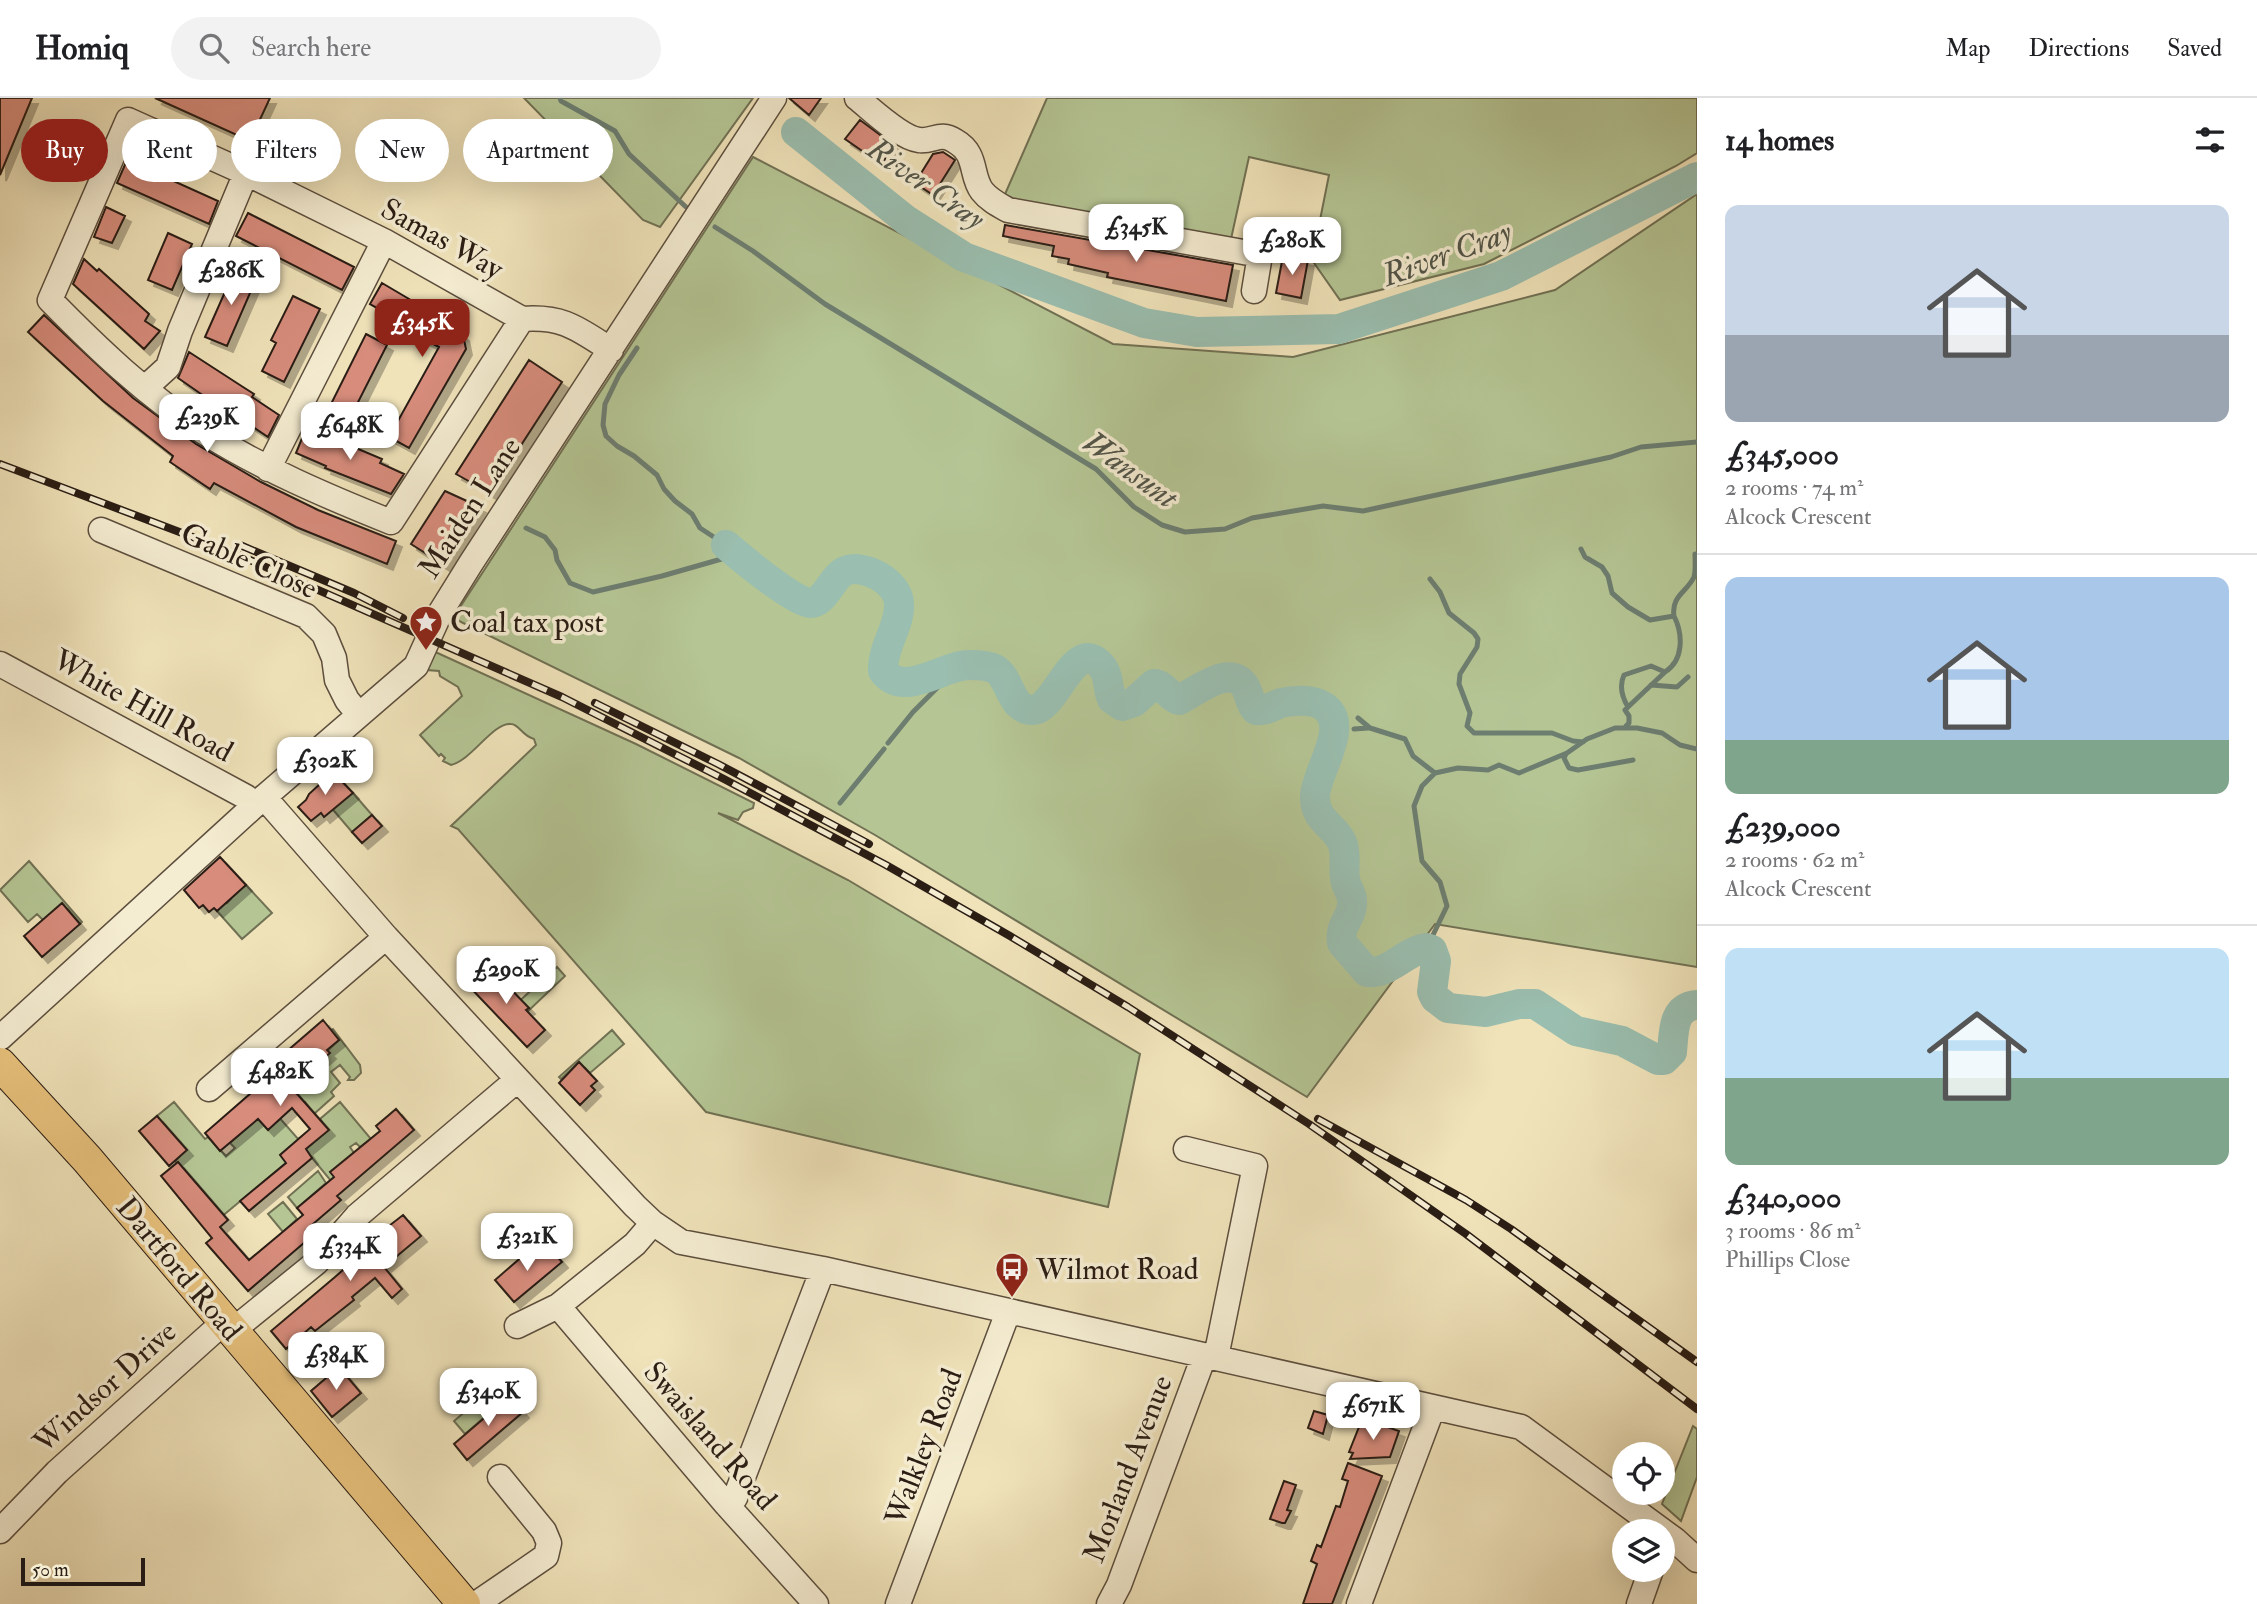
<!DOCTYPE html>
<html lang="en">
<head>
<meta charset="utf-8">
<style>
	:root { --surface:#fff; --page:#f2f2f2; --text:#202124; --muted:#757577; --line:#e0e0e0; --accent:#8f2418 }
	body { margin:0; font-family:"IM FELL Double Pica",serif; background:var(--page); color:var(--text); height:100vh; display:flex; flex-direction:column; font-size:26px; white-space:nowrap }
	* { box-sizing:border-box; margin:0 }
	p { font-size:23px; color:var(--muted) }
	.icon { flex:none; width:38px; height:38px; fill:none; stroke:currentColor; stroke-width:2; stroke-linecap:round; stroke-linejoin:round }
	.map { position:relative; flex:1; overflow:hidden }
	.drawer { display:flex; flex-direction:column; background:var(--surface); width:560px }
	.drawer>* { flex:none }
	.hud { position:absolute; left:21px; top:21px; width:665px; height:63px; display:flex; gap:14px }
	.buttons { position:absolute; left:1612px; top:1344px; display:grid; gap:14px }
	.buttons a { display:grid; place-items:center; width:63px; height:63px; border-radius:50%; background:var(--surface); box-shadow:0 7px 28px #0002; font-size:35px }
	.scale { position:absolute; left:21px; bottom:18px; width:124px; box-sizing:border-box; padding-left:7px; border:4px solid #2a1d14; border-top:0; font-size:19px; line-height:24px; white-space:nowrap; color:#2a1d14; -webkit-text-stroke:5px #f5edd2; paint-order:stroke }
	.price { position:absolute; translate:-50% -60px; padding:0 16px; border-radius:14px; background:#fff; color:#222; font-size:23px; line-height:46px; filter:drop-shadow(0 2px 4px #0008) }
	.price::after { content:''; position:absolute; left:50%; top:42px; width:21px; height:16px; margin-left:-10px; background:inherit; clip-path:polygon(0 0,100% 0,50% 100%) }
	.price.current { background:var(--accent); color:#fff }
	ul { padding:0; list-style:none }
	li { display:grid; align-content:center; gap:14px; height:371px; padding:0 28px }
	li+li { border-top:2px solid var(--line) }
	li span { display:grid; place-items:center; height:217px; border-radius:14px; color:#555 }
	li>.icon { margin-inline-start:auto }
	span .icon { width:126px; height:126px; fill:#fffc; stroke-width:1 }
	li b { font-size:30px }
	h2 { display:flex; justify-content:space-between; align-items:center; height:84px; padding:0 28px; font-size:30px }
	.tag { padding:0 24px; border-radius:32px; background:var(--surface); box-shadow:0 7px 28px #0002; font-size:24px; line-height:63px }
	.tag.current { background:var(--accent); color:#fff }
	header { display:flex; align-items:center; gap:42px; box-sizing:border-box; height:98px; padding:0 35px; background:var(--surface); border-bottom:2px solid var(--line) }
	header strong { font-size:33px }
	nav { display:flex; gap:38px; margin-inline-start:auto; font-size:24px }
	.search { width:490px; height:63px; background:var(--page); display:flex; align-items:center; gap:18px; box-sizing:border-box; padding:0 24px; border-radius:38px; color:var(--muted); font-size:26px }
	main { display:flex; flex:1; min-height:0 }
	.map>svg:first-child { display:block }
	.green { fill:#b5c594; stroke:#707154; stroke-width:2 }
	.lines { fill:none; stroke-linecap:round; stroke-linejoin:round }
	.stream { stroke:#6d7e71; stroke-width:5 }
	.river { stroke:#9abeaf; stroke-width:30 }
	.building { fill:#d78c7b; stroke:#2a1d14; stroke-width:2; filter:url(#shadow) }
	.minor-casing { stroke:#5c4e3e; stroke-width:27 }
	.major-casing { stroke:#2a1d14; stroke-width:34 }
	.minor { stroke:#f5edd2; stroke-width:24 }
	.major { stroke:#e8c27d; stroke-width:32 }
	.rail-casing { stroke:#2a1d14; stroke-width:8 }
	.rail { stroke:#f5edd2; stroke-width:5; stroke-dasharray:16; stroke-linecap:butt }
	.labels { text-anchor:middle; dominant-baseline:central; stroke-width:7; stroke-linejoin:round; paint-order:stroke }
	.street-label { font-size:30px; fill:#2a1d14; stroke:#f5edd2 }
	.poi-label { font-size:30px; fill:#2a1d14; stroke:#f5edd2; text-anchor:start }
	.water-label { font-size:32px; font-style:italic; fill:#51554a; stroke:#f5edd2 }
</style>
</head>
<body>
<header>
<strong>Homiq</strong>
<div class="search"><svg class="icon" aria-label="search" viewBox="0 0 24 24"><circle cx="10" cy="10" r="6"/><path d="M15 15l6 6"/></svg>Search here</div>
<nav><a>Map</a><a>Directions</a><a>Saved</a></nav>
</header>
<main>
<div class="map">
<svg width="1697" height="1506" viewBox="0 0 1697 1506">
	<defs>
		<filter id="shadow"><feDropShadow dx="6" dy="6" stdDeviation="0" flood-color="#0004"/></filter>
	</defs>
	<rect width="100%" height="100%" fill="#f0e3ba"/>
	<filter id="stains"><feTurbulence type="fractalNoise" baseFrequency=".00286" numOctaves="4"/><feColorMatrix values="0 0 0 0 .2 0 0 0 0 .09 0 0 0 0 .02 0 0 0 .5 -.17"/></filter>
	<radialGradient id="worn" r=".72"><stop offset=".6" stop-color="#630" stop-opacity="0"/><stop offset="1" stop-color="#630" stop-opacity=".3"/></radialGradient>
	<path class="green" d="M524,0H753L660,129L643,122Z
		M1047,0H1697V55L1676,68L1484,166L1340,202L1312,162L1329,77L1249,59L1231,141L1002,103Z
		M753,59L1113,246L1293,259L1555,192L1697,96V869L1435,826L1307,999L875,737L739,660L453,520Z
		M431,552L636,646L754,705L753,710L743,714L738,722L718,715L848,782L1140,956L1108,1109L706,1014L458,731L451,728L536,647L534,641C522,638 519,626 511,626C493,624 472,662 451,667L443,663L445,660L441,656L439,658L420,637L462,598L458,589L440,578L439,573L427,572Z
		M353,695L372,717L352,734L329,707Z
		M29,763L82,824L80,826L43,822L37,816L28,824L0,792Z
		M246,787L272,815L242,841L217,813L221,809L217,794L227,805L231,801L228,797Z
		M557,869L565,878L525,916L529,910L525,906L515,907Z
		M333,931L360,967L361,975L354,982H348L350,979L340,967L331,974L340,985L331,994L334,998L314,1016L305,1004L295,1013L289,987L298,977L302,980C315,968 325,954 339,942L331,932Z
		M612,932L624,946L590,975L579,964L561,981L559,979Z
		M255,992L298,1041L322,1024L320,1021L340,1004L371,1041L360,1049L356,1045L350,1049L354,1055L331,1083L304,1050L208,1130L220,1113L175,1063L186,1052L157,1018L174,1004L205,1041L208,1039L226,1058L235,1050L230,1045L248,1029Z
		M318,1073L326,1085L297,1110L288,1099Z
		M283,1104L297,1121L283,1134L268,1116Z
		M501,1283L525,1312L523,1314L509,1298L465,1336L454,1323Z
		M1693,1328L1697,1331V1379L1681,1423L1662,1406Z"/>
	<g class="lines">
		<path class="stream" d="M560,0L561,3L615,33L629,56L686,109
			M715,129L753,153L825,206L1096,371L1134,409L1162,427L1185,434L1225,431L1252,420L1323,408L1363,413L1611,359L1641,349L1697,344
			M637,250L619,277L605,306L603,327L606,338L617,348L634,358L657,377L664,391L675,403L692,416L700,430L726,447
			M526,430L545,439L555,452L557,462L570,485L593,494L662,478L732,458L741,460
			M1581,451L1585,459L1602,469L1608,478L1612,495L1628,509L1650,522L1674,518C1683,536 1684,562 1665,574L1651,568L1624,577C1619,588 1622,599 1628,609L1625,612L1629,618V625L1626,628
			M1430,481L1440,494L1449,515L1474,535L1478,541L1477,549L1460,576L1459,586L1470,615L1467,628L1474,635H1552L1573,643L1583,644
			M1674,518C1671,498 1687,494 1694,479C1696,472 1695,463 1695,456
			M1651,587L1677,589L1688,579
			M1628,609L1665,574
			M1358,620L1370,630L1405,641L1413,658L1435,675
			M1354,631L1368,630
			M888,645L913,614L947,580L953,570
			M1566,656L1564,660L1569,670L1578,672L1633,662
			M840,705L884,651
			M1432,839L1447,808L1440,784L1422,763L1414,708L1422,688L1435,675L1458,670L1488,672L1499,667L1519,675L1567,655L1587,641L1615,630H1637L1662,635L1680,647L1697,651"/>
		<path class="river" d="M796,34L906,122L964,159L1144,225L1197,234L1339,231L1501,178L1697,79
			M726,447C739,458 795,505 810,505C825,505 832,479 845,473C864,465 898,484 899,505C901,527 882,548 883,573C904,601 943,567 969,567C976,567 988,567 995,571C1011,580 1010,613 1033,612C1057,611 1075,533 1103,570C1110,580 1107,591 1112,601L1122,608L1134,604L1154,586C1166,587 1168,599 1179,602C1197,593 1229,566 1244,587C1250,596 1249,605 1256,612C1267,613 1272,608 1281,605C1293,602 1313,601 1323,608C1352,626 1316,673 1315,698C1314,724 1337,728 1343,747C1347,760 1342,773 1346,785C1348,792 1353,797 1352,805C1352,822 1339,824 1342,845L1367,874C1388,877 1406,853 1426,850L1432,852L1436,863L1432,894L1435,900L1448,910L1486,914L1519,906H1535L1576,933L1622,943L1658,962H1664L1672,954C1674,934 1672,909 1697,907"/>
	</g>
	<path class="building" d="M0,0H32L0,77Z
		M155,0H270L250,43Z
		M789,0H821L809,17Z
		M860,22L895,48L884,62L872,52L868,57L845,41Z
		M943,54L955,62L933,97L915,85L933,56Z
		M127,62L218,103L209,126L117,85Z
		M106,109L125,118L112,145L94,139Z
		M248,115L354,169L342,192L236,138Z
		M1005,127L1233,167L1226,203L1107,179L1108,175L1068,166L1069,161L1052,158L1054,148L1003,138Z
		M168,135L192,146L172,192L148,182Z
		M1283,158L1308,162L1301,200L1276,195Z
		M84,161L97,173L99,171L149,216L145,223L160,233L144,251L73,186Z
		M236,169L257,179L227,248L205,239Z
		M382,185L426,211L424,214L463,237L466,251L409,350L389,339L439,249L418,238L420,234L370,206Z
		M293,198L320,211L284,284L262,273L276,245L271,242Z
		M44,217L133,300L196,346L261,384L318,412L396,443L387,466L296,429L214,385L210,391L170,364L173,358L103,303L28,234Z
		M366,236L387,247L348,324L327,314Z
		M189,254L243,289L254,296L252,299L279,317L268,339L238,319L237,321L178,280Z
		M529,262L562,284L490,395L456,376Z
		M305,333L335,345L337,342L382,361L380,365L404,376L402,379L391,396L325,370L326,368L296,355Z
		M445,393L480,409L444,467L411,446Z
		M333,674L353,695L324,719L321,715L311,723L298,709L306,702L309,696Z
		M372,717L382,728L362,745L352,734Z
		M220,759L246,787L217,813L214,810L209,814L203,807L199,810L184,792Z
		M62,805L80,826L42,859L24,838Z
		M479,868L498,888L503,883L529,910L526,912L545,932L527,949L464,883Z
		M323,922L339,942L327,952L330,955L291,989L329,1032L306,1051L312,1060L249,1113L240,1103L286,1065L280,1057L310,1031L292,1010L268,1032L258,1021L220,1053L205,1035L267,981L264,978V973Z
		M579,964L597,983L591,988L595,992L580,1007L559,985Z
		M396,1011L414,1032L337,1098L341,1102L306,1132L312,1138L248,1193L206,1145L212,1140L161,1078L178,1064L228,1122L220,1129L249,1162L303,1117L297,1110L334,1079L330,1074L380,1033L376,1028Z
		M157,1018L187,1052L169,1068L139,1033Z
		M403,1117L421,1138L384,1169L402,1191L392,1200L375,1180L352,1199L354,1202L315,1233L311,1229L286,1251L271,1233L335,1179L386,1134L385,1131Z
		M549,1149L562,1164L514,1204L495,1182L532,1150L538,1158Z
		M339,1269L361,1295L332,1319L311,1293Z
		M510,1298L523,1314L467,1362L454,1346Z
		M1314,1313L1328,1317L1323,1336L1308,1330Z
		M1361,1324L1378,1330L1379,1326L1399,1333L1390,1359L1350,1361L1353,1355L1349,1354Z
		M1348,1365L1382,1378L1332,1506H1303L1317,1466L1311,1463L1317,1447L1321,1449L1336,1408L1340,1409L1348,1383L1342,1381Z
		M1284,1383L1296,1387L1287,1412L1291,1413L1285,1425H1282L1270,1421Z"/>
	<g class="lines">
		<defs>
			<path id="minor" d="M857,0C872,12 901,40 919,42C933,44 940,33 955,43C978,56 970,77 982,93C989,102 999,107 1008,112L1260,157L1254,193
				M522,221L391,424C326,398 263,371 204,334C147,298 97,250 50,202L128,22L246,75L384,143L522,221C563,218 577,230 611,252
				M145,290L168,269L180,233L246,75
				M268,371L384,143
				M101,432L306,518L324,536L334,560L337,582L347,602L359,617
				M0,566L246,699L255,707
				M264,699L386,839L635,1108L653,1125L681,1144L823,1171L1521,1329L1675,1442L1697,1462
				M0,940L255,707L416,568L440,515L471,465L774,0
				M209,991L386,839
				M1186,1051L1255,1068L1216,1259
				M558,1208L726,1406L816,1506
				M517,1228L558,1208L635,1146L653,1125
				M232,1233L317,1164L357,1118L517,982
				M726,1406L735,1400L823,1171
				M0,1433L57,1374L224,1224
				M476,1506L546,1458L549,1445L544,1433L500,1379
				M898,1506L1008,1214
				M1109,1506L1119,1487L1204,1258
				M1359,1506L1433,1309
				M1639,1506L1651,1472"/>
			<path id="major" d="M0,966L87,1061L464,1506"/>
		</defs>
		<use href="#minor" class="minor-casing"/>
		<use href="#major" class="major-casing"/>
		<use href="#minor" class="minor"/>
		<use href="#major" class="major"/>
		<defs>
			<path id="rail" d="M0,366L227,452L562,599L724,681L886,767L1010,838L1128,909L1309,1026L1466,1136L1697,1311
				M240,447L354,495L403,520
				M595,605L718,666L869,746
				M1318,1021L1466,1102L1511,1131L1697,1264"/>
		</defs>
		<use href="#rail" class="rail-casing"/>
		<use href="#rail" class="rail"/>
	</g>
	<defs>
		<symbol id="sight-pin" viewBox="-11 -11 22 30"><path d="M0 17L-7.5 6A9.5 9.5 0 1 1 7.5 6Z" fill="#8f2418" stroke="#f5edd2"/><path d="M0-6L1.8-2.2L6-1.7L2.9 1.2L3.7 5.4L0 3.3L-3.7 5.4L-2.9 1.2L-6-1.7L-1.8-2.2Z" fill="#fff"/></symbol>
		<symbol id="bus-pin" viewBox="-11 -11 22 30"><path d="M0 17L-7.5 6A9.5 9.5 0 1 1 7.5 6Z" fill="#8f2418" stroke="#f5edd2"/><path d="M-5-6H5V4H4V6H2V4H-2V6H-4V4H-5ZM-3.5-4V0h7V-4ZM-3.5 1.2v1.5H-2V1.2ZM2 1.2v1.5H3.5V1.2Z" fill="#fff"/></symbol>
	</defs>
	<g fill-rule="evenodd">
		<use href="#sight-pin" x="407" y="505" width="38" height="52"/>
		<use href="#bus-pin" x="993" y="1152" width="38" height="52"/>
	</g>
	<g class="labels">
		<g class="street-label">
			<text transform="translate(442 141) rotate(29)">Samas Way</text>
			<text transform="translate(470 410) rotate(-57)">Maiden Lane</text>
			<text transform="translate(249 463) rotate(24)">Gable Close</text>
			<text transform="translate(143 608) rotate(29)">White Hill Road</text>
			<text transform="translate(179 1171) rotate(50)">Dartford Road</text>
			<text transform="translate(105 1289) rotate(-42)">Windsor Drive</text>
			<text transform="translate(710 1338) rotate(49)">Swaisland Road</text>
			<text transform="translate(924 1349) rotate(-69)">Walkley Road</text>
			<text transform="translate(1128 1371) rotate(-69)">Morland Avenue</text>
		</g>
		<g class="poi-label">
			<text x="450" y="524">Coal tax post</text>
			<text x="1036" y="1171">Wilmot Road</text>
		</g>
		<g class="water-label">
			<text transform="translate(926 86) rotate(35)">River Cray</text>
			<text transform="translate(1447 156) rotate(-20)">River Cray</text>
			<text transform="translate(1130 372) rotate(36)">Wansunt</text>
		</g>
	</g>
	<rect width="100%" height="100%" filter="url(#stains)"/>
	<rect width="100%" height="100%" fill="url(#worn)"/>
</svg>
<div class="buttons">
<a><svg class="icon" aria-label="locate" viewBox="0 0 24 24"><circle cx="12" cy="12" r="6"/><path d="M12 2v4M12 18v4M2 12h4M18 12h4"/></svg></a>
<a><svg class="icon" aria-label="layers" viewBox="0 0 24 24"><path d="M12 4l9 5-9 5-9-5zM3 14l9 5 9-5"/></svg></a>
</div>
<div class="scale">50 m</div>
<b class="price" style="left:1136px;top:166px">£345K</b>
<b class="price" style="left:1292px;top:179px">£280K</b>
<b class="price" style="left:231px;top:209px">£286K</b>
<b class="price current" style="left:422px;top:261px">£345K</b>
<b class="price" style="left:207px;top:356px">£239K</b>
<b class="price" style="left:350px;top:364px">£648K</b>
<b class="price" style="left:325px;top:699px">£302K</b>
<b class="price" style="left:506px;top:908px">£290K</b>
<b class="price" style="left:280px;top:1010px">£482K</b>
<b class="price" style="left:527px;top:1175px">£321K</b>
<b class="price" style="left:350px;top:1185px">£334K</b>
<b class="price" style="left:336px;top:1294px">£384K</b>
<b class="price" style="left:488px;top:1330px">£340K</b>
<b class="price" style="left:1373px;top:1344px">£671K</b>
<div class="hud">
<a class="tag current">Buy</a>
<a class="tag">Rent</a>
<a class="tag">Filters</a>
<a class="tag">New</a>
<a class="tag">Apartment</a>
</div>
</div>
<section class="drawer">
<h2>14 homes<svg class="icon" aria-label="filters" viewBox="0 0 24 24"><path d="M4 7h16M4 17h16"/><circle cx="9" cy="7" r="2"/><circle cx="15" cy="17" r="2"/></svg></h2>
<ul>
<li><span style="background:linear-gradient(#c9d6e8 60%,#9aa5b1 0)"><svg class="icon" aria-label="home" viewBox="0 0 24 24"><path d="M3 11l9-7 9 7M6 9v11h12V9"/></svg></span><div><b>£345,000</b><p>2 rooms · 74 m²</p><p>Alcock Crescent</p></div></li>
<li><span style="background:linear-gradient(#a9c7e8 75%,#7fa58c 0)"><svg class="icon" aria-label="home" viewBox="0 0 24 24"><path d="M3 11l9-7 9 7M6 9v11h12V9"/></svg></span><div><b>£239,000</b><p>2 rooms · 62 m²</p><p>Alcock Crescent</p></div></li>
<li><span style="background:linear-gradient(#bfe0f5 60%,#7fa58c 0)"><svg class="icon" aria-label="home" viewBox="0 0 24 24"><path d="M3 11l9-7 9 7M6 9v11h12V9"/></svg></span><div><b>£340,000</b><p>3 rooms · 86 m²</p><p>Phillips Close</p></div></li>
</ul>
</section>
</main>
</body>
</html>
